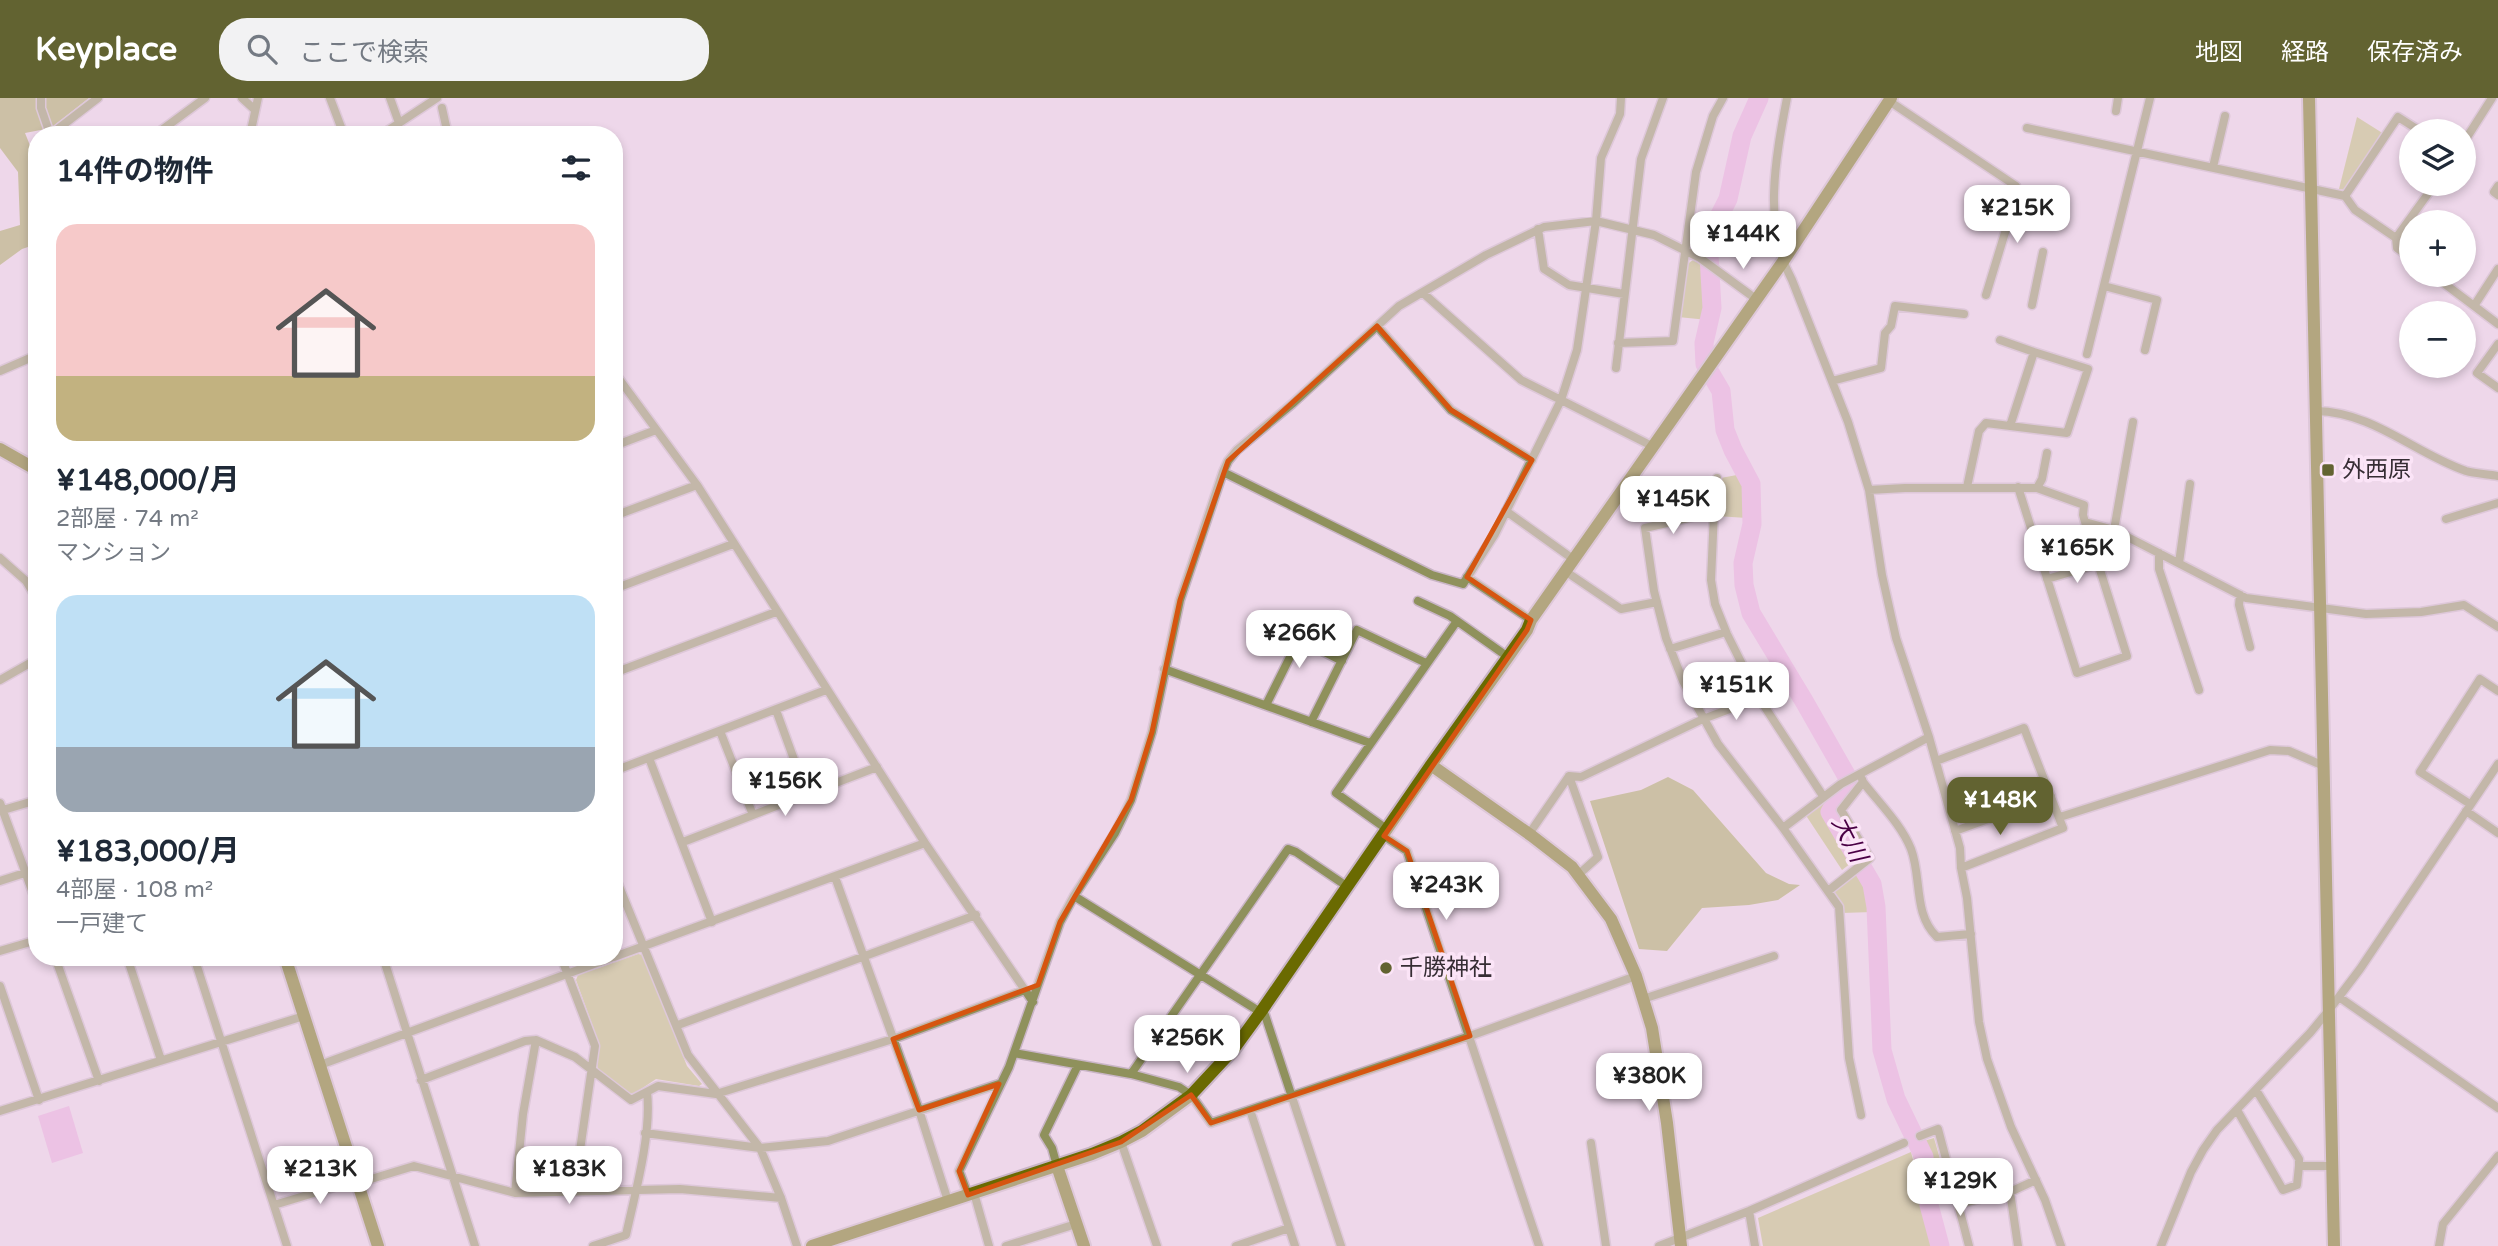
<!DOCTYPE html>
<html lang="ja">
<head>
<meta charset="utf-8">
<style>
	:root { --surface:#fff; --page:#f2f2f3; --text:#1f2937; --muted:#747a83; --accent:#626331 }
	body { margin:0; font-family:"Varela Round","Noto Sans JP",sans-serif; background:var(--page); color:var(--text); height:100vh; display:flex; flex-direction:column; font-size:26px; white-space:nowrap }
	* { box-sizing:border-box; margin:0 }
	p { font-size:23px; color:var(--muted) }
	.icon { flex:none; width:38px; height:38px; fill:none; stroke:currentColor; stroke-width:2; stroke-linecap:round; stroke-linejoin:round }
	.map { position:relative; flex:1; overflow:hidden }
	.panel { position:absolute; left:28px; top:28px; width:595px; height:840px; display:flex; flex-direction:column; background:var(--surface); border-radius:28px; box-shadow:0 4px 10px #0003 }
	.panel>* { flex:none }
	.controls { position:absolute; left:2399px; top:21px; display:grid; gap:14px }
	.controls a { display:grid; place-items:center; width:77px; height:77px; border-radius:50%; background:var(--surface); box-shadow:0 4px 10px #0003; font-size:35px }
	.price { position:absolute; translate:-50% -60px; padding:0 16px; border-radius:14px; background:#fff; color:#222; font-size:23px; line-height:46px; filter:drop-shadow(0 2px 4px #0008) }
	.price::after { content:''; position:absolute; left:50%; top:42px; width:21px; height:16px; margin-left:-10px; background:inherit; clip-path:polygon(0 0,100% 0,50% 100%) }
	.price.on { background:var(--accent); color:#fff }
	ul { padding:0; list-style:none }
	li { display:grid; align-content:center; gap:14px; height:371px; padding:0 28px }
	li span { display:grid; place-items:center; height:217px; border-radius:21px; color:#555 }
	li>.icon { margin-inline-start:auto }
	span .icon { width:126px; height:126px; fill:#fffc; stroke-width:1 }
	li b { font-size:30px }
	h2 { display:flex; justify-content:space-between; align-items:center; height:84px; padding:0 28px; font-size:30px }
	header { display:flex; align-items:center; gap:42px; box-sizing:border-box; height:98px; padding:0 35px; background:var(--accent); color:#fff }
	header strong { font-size:33px }
	nav { display:flex; gap:38px; margin-inline-start:auto; font-size:24px }
	.search { width:490px; height:63px; background:var(--page); display:flex; align-items:center; gap:18px; box-sizing:border-box; padding:0 24px; border-radius:28px; color:var(--muted); font-size:26px }
	.map>svg:first-child { display:block }
	.green { fill:#bbbd72 }
	.forest { fill:#a2a455 }
	.water { fill:#e8a8de }
	.lines { fill:none; stroke-linecap:round; stroke-linejoin:round }
	.river { stroke:#e8a8de; stroke-width:19 }
	.street-casing { stroke:#c9b5c6; stroke-width:11 }
	.secondary-casing { stroke:#c9b5c6; stroke-width:16 }
	.street { stroke:#8f915c; stroke-width:8 }
	.secondary { stroke:#6a6a01; stroke-width:12 }
	.marked { fill:none; stroke:#d65510; stroke-width:5; stroke-linejoin:round }
	.poi-dot { fill:#626331; stroke:#fbe4f7; stroke-width:2.5 }
	.labels { text-anchor:middle; dominant-baseline:central; stroke-width:7; stroke-linejoin:round; paint-order:stroke }
	.poi-label { font-size:23px; fill:#362d34; stroke:#fbe4f7; text-anchor:start }
	.water-label { font-size:24px; font-style:italic; fill:#4a0045; stroke:#fbe4f7 }
</style>
</head>
<body>
<header>
<strong>Keyplace</strong>
<div class="search"><svg class="icon" aria-label="search" viewBox="0 0 24 24"><circle cx="10" cy="10" r="6"/><path d="M15 15l6 6"/></svg>ここで検索</div>
<nav><a>地図</a><a>経路</a><a>保存済み</a></nav>
</header>
<div class="map">
<svg width="2498" height="1148" viewBox="0 0 2498 1148">
	<rect width="100%" height="100%" fill="#eed7ea"/>
	<path class="green" d="M2357,19L2384,36L2346,92L2339,91Z
		M1693,162L1708,170L1711,210L1708,222L1678,219L1686,167Z
		M1742,376L1745,385L1747,420L1716,418L1721,380Z
		M1837,694L1827,713L1855,762L1842,772L1805,716Z
		M1859,771L1870,786L1872,814L1842,815L1830,793Z
		M638,856L643,857L687,968L702,986L699,988L656,981L632,997L598,972L597,966L600,948L576,882L578,877Z
		M1934,1040L1940,1061L1922,1065L1918,1075L1910,1047Z
		M1911,1054L1935,1148H1763L1758,1120Z"/>
	<path class="forest" d="M0,0H89L51,30L25,35L37,65V146L22,151L0,167V133L20,127L18,74L0,50Z
		M1668,679L1693,692L1766,775L1789,786L1800,787L1778,802L1749,807L1702,810L1667,853L1639,851L1590,703L1641,692Z"/>
	<path class="water" d="M69,1008L83,1055L52,1065L38,1018Z"/>
	<g class="lines">
		<path class="river" d="M1759,0L1742,38L1728,101L1708,140L1712,210L1704,245L1705,266L1721,293L1725,332L1733,352L1751,386L1752,426L1743,465L1744,487L1751,515L1804,603L1849,682L1850,688L1840,697L1830,714L1872,786L1876,809L1882,952L1896,1001L1924,1059L1929,1107L1940,1148"/>
		<defs>
			<path id="street" d="M41,0V10L50,36
				M242,0L254,11
				M330,0L344,37
				M390,0L399,25
				M1621,0L1620,16L1601,60L1596,123L1577,252L1561,302L1652,348
				M1787,0C1776,58 1762,128 1792,182L1848,324L1869,392L1882,477L1896,540L1929,639L1960,750L1961,770L1967,800L1979,924L1987,961L2011,1029L2045,1102L2061,1148
				M1889,3L2016,88L2007,128L1986,197
				M442,10L448,37
				M2116,13L2118,0
				M2027,30L2345,98L2355,112L2396,140L2397,150L2412,161
				M50,37L98,0
				M155,37L205,0
				M250,37L258,0
				M381,37L437,0
				M2464,44L2492,0
				M2213,69L2225,18
				M2498,88L2494,94L2498,97
				M2345,98L2398,19L2420,33
				M1538,131L1544,171L1569,187L1624,196
				M1689,132L1775,127
				M2396,140L2435,86
				M2433,177L2498,226
				M2104,188L2157,202L2145,252
				M2032,207L2043,154
				M2474,208L2498,171
				M1377,228L1451,312L1532,362
				M2000,242L2034,254
				M1618,245L1673,243L1696,74L1713,18L1723,0
				M2498,246L2477,275L2498,290
				M2087,256L2150,0
				M1616,270L1641,61L1663,0
				M0,273L37,257
				M614,274L697,387L925,745L1033,904
				M1832,283L1881,270L1885,235L1891,228L1895,208L1964,216
				M2316,313C2373,314 2414,355 2466,373C2476,376 2488,376 2498,378
				M614,348L656,332
				M1223,374L1432,477L1463,486L1495,436L1561,302L1521,282L1423,195
				M1967,389L1979,333L1986,325L2067,335L2088,271L2034,254L2010,328
				M2018,389L2077,575L2127,558L2085,424
				M2037,390L2042,381L2047,355
				M1869,392L1905,390H2037L2084,407L2083,417L2085,424L2114,432L2246,500L2366,516L2421,514L2464,507L2498,529
				M1506,413L1573,461
				M1714,414L1717,380
				M614,418L697,387
				M2446,421L2498,405
				M2114,432L2133,324
				M2159,455V471L2199,592
				M0,460L26,483L37,501
				M2179,465L2190,386
				M1565,473L1621,511L1657,504
				M1467,479L1531,522
				M2047,481L2098,466
				M614,491L733,446
				M2240,497L2239,507L2250,549
				M1418,503L1450,518L1508,559
				M1670,551L1726,534
				M1164,571L1370,645
				M614,575L776,514
				M0,582L37,561
				M1266,607L1299,541L1342,563
				M776,612L807,697
				M1311,624L1357,532L1426,565
				M720,633L753,717
				M649,660L712,824
				M1936,663L2024,630L2063,730L1961,770
				M614,673L826,592
				M1569,678L1598,759L1578,777
				M1863,684C1879,705 1901,726 1911,751C1922,780 1913,816 1937,839L1971,836
				M1823,698L1759,600L1727,536L1715,506L1711,482L1714,414L1645,430L1654,493L1666,540L1683,583L1718,646L1783,730L1839,809L1849,960L1861,1017
				M0,705L37,806
				M2470,706L2420,674L2480,581L2498,593
				M0,713L37,702
				M2466,713L2498,735
				M2060,719L2270,652L2289,653L2324,668
				M1783,730L1841,686L1929,639
				M1388,732L1336,695L1457,523
				M1955,733L2051,698
				M1529,736L1569,678L1581,679L1703,621L1759,600
				M1384,738L1407,753L1539,1148
				M683,744L877,669
				M614,776L688,957L760,1050L781,1100L797,1148
				M835,779L919,1012L948,1103
				M0,783L37,771
				M1828,793L1870,760L1841,712L1863,684L1862,681
				M1074,798L1265,917L1341,1148
				M0,853L37,842
				M55,859L99,983
				M127,859L161,962
				M194,859L287,1148
				M383,859L475,1148
				M561,859L595,948L574,1094
				M614,859L925,745
				M0,888L39,1002
				M2339,899L2498,1010
				M1643,901L1774,858
				M678,927L976,817
				M1014,955L1131,976L1288,751L1296,754L1348,789
				M320,967L613,859
				M1131,976L1179,989L1191,997L1211,1025L1470,938L1636,878
				M421,982L525,943L536,942L575,959L631,1002L658,988L716,996L893,941L1025,892
				M2256,992L2299,1061V1068
				M1250,1012L1295,1148
				M2237,1012L2283,1092L2297,1087L2299,1068H2332
				M0,1013L304,918
				M645,1035L760,1050L828,1043L999,986
				M1920,1038L1938,1031L1958,1106L2010,1094L2036,1082
				M1121,1044L1157,1148
				M1591,1045L1606,1148
				M1057,1068L1052,1050L1044,1037L1078,967
				M358,1085L414,1068L515,1095L680,1091L781,1100
				M2010,1094L2018,1148
				M515,1095L523,1016L536,942
				M974,1095L989,1148
				M968,1097L959,1073L1009,969L1060,824L1074,798L1115,735L1131,702L1152,634L1180,502L1223,374L1228,363L1237,352L1292,306L1399,208L1486,157L1544,129L1596,123L1654,137L1700,160L1756,201
				M1958,1106L1969,1148
				M274,1107L357,1082
				M1749,1113L1755,1148
				M593,1148L626,1137C635,1096 652,1035 647,994
				M1006,1148L1076,1126
				M1236,1148L1289,1130
				M1659,1148L1749,1113L1904,1045
				M2161,1148L2191,1074L2203,1052L2217,1032L2310,935L2329,912L2360,871L2498,666
				M2439,1148L2443,1126L2498,1058"/>
			<path id="secondary" d="M2309,0L2334,1148
				M0,351L37,372
				M285,859L378,1148
				M1057,1068L1084,1148
				M812,1148L1092,1056L1121,1044L1142,1033L1191,997L1233,952L1260,915L1431,667
				M1681,1148L1667,1025L1652,930L1636,878L1611,821L1572,769L1532,738L1431,667L1508,559L1527,532L1531,522L1782,165L1891,0"/>
		</defs>
		<use href="#street" class="street-casing"/>
		<use href="#secondary" class="secondary-casing"/>
		<use href="#street" class="street"/>
		<use href="#secondary" class="secondary"/>
	</g>
	<path d="M0 0H2498V1148H0ZM1377,228L1451,312L1532,362L1467,479L1531,522L1527,532L1384,738L1407,753L1470,938L1211,1025L1191,997L1121,1044L968,1097L959,1073L999,986L919,1012L893,941L1038,887L1060,824L1131,702L1152,634L1180,502L1228,363Z" fill="#eed7ea" fill-opacity=".55" fill-rule="evenodd"/>
	<path class="marked" d="M1377,228L1451,312L1532,362L1467,479L1531,522L1527,532L1384,738L1407,753L1470,938L1211,1025L1191,997L1121,1044L968,1097L959,1073L999,986L919,1012L893,941L1038,887L1060,824L1131,702L1152,634L1180,502L1228,363Z"/>
	<g class="poi-dot">
		<rect x="2321" y="365" width="14" height="14" rx="3.5"/>
		<circle cx="1386" cy="870" r="7"/>
	</g>
	<g class="labels">
		<g class="poi-label">
			<text x="2342" y="372">外西原</text>
			<text x="1400" y="870">千勝神社</text>
		</g>
		<g class="water-label">
			<text transform="translate(1849 741) rotate(63)">大川</text>
		</g>
	</g>
</svg>
<div class="controls">
<a><svg class="icon" aria-label="layers" viewBox="0 0 24 24"><path d="M12 4l9 5-9 5-9-5zM3 14l9 5 9-5"/></svg></a>
<a>+</a>
<a>−</a>
</div>
<b class="price" style="left:2017px;top:147px">¥215K</b>
<b class="price" style="left:1743px;top:173px">¥144K</b>
<b class="price" style="left:1673px;top:438px">¥145K</b>
<b class="price" style="left:2077px;top:487px">¥165K</b>
<b class="price" style="left:1299px;top:572px">¥266K</b>
<b class="price" style="left:1736px;top:624px">¥151K</b>
<b class="price" style="left:785px;top:720px">¥156K</b>
<b class="price on" style="left:2000px;top:739px">¥148K</b>
<b class="price" style="left:1446px;top:824px">¥243K</b>
<b class="price" style="left:1187px;top:977px">¥256K</b>
<b class="price" style="left:1649px;top:1015px">¥380K</b>
<b class="price" style="left:320px;top:1108px">¥213K</b>
<b class="price" style="left:569px;top:1108px">¥183K</b>
<b class="price" style="left:1960px;top:1120px">¥129K</b>
<section class="panel">
<h2>14件の物件<svg class="icon" aria-label="filters" viewBox="0 0 24 24"><path d="M4 7h16M4 17h16"/><circle cx="9" cy="7" r="2"/><circle cx="15" cy="17" r="2"/></svg></h2>
<ul>
<li><span style="background:linear-gradient(#f6c9c9 70%,#c2b280 0)"><svg class="icon" aria-label="home" viewBox="0 0 24 24"><path d="M3 11l9-7 9 7M6 9v11h12V9"/></svg></span><div><b>¥148,000/月</b><p>2部屋 · 74 m²</p><p>マンション</p></div></li>
<li><span style="background:linear-gradient(#bfe0f5 70%,#9aa5b1 0)"><svg class="icon" aria-label="home" viewBox="0 0 24 24"><path d="M3 11l9-7 9 7M6 9v11h12V9"/></svg></span><div><b>¥183,000/月</b><p>4部屋 · 108 m²</p><p>一戸建て</p></div></li>
</ul>
</section>
</div>
</body>
</html>
